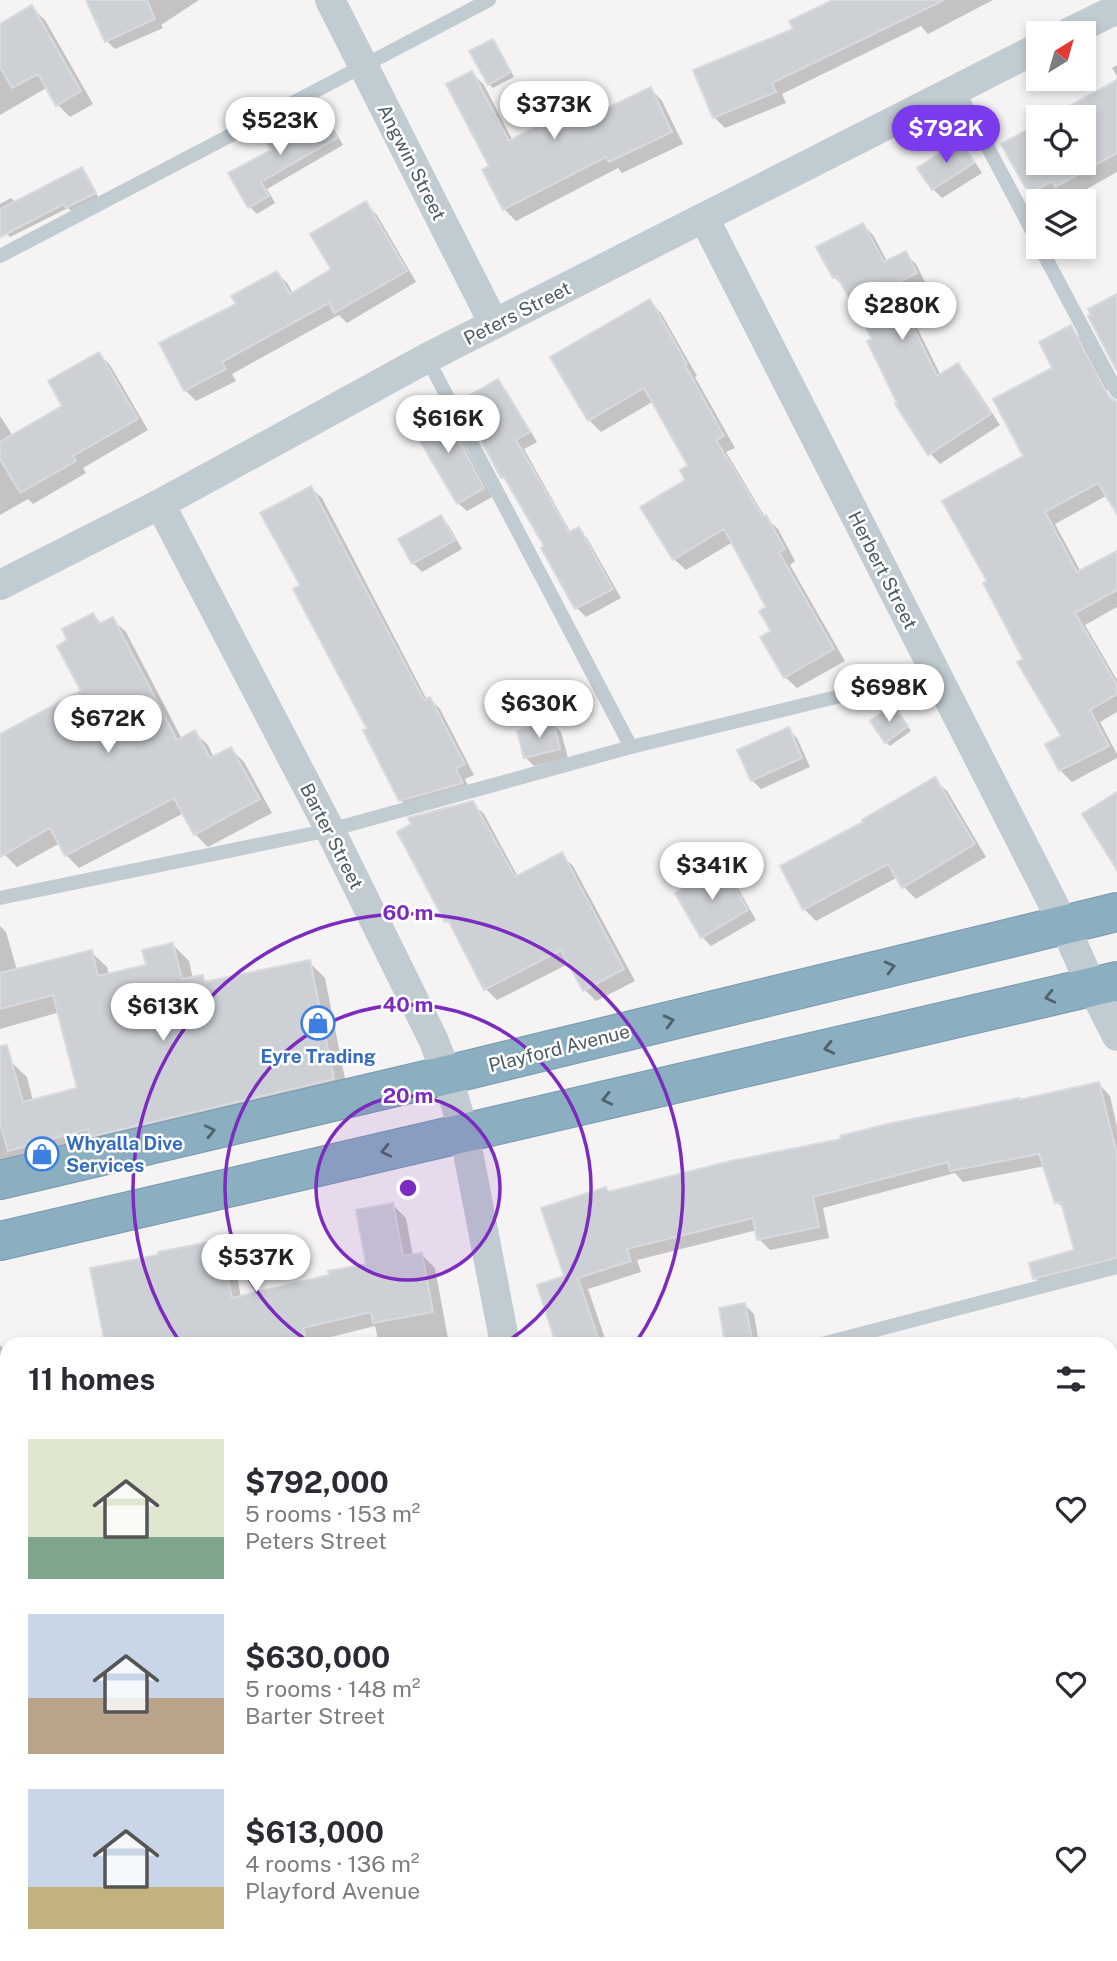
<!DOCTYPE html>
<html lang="en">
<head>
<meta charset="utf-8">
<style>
	:root { --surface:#fff; --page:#f7f7f7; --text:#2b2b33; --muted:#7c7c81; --accent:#7c3aed }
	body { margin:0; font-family:"Public Sans",sans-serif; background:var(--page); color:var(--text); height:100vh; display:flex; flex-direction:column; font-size:26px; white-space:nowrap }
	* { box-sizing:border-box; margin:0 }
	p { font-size:23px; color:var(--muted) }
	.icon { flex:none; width:38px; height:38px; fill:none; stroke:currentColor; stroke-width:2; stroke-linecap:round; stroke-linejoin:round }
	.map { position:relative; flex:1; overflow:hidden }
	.details { position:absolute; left:0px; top:1337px; width:1118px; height:625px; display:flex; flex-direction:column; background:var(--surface); border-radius:21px 21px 0 0; box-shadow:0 4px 10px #0003 }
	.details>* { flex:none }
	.needle { width:46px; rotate:37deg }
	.controls { position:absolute; left:1026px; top:21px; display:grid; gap:14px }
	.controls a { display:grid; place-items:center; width:70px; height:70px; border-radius:0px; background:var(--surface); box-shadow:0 4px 10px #0003; font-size:35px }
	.price { position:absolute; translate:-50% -60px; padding:0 16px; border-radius:24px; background:#fff; color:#222; font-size:23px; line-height:46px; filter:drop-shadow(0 2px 4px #0008) }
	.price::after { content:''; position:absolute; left:50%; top:42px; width:21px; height:16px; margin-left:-10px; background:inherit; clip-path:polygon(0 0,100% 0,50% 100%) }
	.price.on { background:var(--accent); color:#fff }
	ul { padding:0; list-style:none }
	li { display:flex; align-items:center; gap:21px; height:175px; padding:0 28px }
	li span { display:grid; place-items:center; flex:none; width:196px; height:140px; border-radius:0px; color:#555 }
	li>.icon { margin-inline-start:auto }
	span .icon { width:84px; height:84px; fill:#fffc; stroke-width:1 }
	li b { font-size:30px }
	h2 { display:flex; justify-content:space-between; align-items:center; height:84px; padding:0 28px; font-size:30px }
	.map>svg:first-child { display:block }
	.green { fill:#c3f1cd }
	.shadow { fill:#0003 }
	.building { fill:#cdd1d5; stroke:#d7dade; stroke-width:2 }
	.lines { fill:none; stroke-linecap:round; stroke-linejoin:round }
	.highway-casing { stroke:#7699ad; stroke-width:40 }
	.path { stroke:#7ad098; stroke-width:4.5; stroke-dasharray:5 3.5; stroke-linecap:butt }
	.lane { stroke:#c1ccd2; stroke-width:14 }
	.street { stroke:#c1ccd2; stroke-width:30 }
	.highway { stroke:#8baec1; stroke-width:38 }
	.oneway { stroke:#50626b }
	.ring { fill:none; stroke:#7b2cbf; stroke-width:3.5 }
	.labels { text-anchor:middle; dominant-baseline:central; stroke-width:5; stroke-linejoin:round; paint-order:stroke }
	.street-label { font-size:19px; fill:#4a5a61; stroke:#fff }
	.shop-label { font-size:19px; font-weight:bold; fill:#366cbe; stroke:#fff }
	.centre { fill:#7b2cbf; stroke:#fff; stroke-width:3.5 }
	.ring-label { font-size:21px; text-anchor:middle; font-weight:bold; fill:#7b2cbf; stroke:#fff; stroke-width:5; stroke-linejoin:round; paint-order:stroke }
</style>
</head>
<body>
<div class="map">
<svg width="1117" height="1961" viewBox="0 0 1117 1961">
	<rect width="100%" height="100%" fill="#f5f3f3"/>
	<path class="green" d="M810,1955H954L973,1961H789Z"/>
	<path class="shadow" d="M88,0H199L161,25L163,28L115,49L106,40Z
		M837,0H993L928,34L921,26L782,94L786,103L725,128L714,117L695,71L795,29Z
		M32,8L45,20L93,104L70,117L58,105L48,87L0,115V26Z
		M493,41L497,45L514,77L493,88L489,84Z
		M1117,65V76L1112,68Z
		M472,73L484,85L513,141L546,123L557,134L651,89L662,101L683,144L622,173L618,168L516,221L504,209L484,171L491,167Z
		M1117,82V172L1069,199L1064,194L1050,201H1039L1030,193L1038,163H1083V117H1054Z
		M303,119L312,129L326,121L333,128L343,145L267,189L275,203L257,214L250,207L273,150Z
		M959,142L968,151L982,173L942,198L933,189Z
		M81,169L85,173L98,197L71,211L68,208L10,237L6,233L0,222V204L11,198L16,203Z
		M366,204L377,215L416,282L347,323L339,315L232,374L236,381L196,401L185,390L238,305L277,273L288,284L293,294L333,270Z
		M863,225L873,235L888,263L905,254L916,264L926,284L902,297L941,376L957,365L968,376L1000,425L940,464L930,453L899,403L874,340L845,288L834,277Z
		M649,301L661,313L697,376L695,377L735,448L726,452L765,517L778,529L795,561L790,565L845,661L797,688L785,677L768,608L733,542L686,570L674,559L690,466L654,401L601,432L589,420Z
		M1070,327L1082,339L1109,389L1100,393L1117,436V510L1108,495L1055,524L1081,572L1117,553V607L1085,625L1117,680V712L1100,722L1117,754V758L1072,782L1060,770L1063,736L989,582L1026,457L1055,368Z
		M99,354L110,365L148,430L83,468L86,473L33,504L28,499L0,515V416L13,436L64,407Z
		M498,381L506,390L537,442L524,449L571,533L578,529L587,538L621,598L586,617L577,608L543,548L547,546L511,486L502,477Z
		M444,413L452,422L492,497L467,511L458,503L440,415Z
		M311,488L322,498L427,700L430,699L440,709L474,775L465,779L472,794L412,811L401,800L302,586Z
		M441,517L449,526L462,549L422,572L413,563Z
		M93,615L102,624L112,619L126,632L182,739L194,732L208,745L214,758L231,749L244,762L272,813L208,847L195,834L184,813L79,868L66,855L60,843L17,867L4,854L0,847V801L83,692L70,641Z
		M896,711L911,731L890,746L886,742Z
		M552,723L561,732L568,758L534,766L525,757Z
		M788,729L797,738L810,767L761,789L752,780Z
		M934,779L947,791L986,857L916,899L904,887L898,877L816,921L804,909L865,823Z
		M472,803L484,814L518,877L561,855L573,866L635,981L596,1001L585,990L570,963L497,1000L486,989L455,929L446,921Z
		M722,867L731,876L756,920L711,946L702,937Z
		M0,926L6,932L17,970L91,952L107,967L109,975L148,967L173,945L189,961L193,979L202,977L208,983L309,962L325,978L348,1094L0,1169V1065L11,1062L27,1077L33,1101L79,1089L60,1012L0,1029Z
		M1099,1084L1110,1096L1117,1127V1271L1046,1289L1035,1278L1076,1251L1066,1211L1057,1202L1045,1166L963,1182L955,1173L823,1208L829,1238L770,1250L759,1239L757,1230L637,1260L641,1272L588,1289L607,1344H558L566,1277L606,1189L610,1193Z
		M393,1205L406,1218L413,1256L422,1255L435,1268L449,1344H379L375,1326L315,1341V1344H107L160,1256L220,1241L233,1254L241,1298L368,1265Z
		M745,1305L754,1314L759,1344H727Z
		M0,1345L7,1352V1544L0,1545Z
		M1117,1436V1511L1114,1512L1111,1510V1438Z
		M7,1662V1764L0,1765V1663Z
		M7,1901V1955H53L54,1957L46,1961H0V1904Z
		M149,1955H181L182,1961H150Z
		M249,1955H277L260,1961H256Z
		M535,1955H586L587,1961H536Z"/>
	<path class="building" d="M86,0H147L155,19L105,42Z
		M833,0H944L772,83L776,92L713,118L693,70L793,29L789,21Z
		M32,5L81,91L56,106L38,74L12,88L0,67V24Z
		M493,39L511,72L488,85L469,51Z
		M472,71L509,141L546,121L553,134L651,87L672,132L609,162L606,157L503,210L482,170L489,166L446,84Z
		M1117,80V153L1055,187L1052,181L1029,194L1001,144L1038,124V163H1083V117H1050Z
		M304,117L310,128L327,119L337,138L261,182L269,196L248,208L228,173L271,150L264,139Z
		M960,140L974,163L932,190L917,168Z
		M82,167L96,193L66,208L64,204L0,237V209Z
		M366,201L407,271L334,313L329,303L222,362L226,369L184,391L159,343L236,304L231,296L277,271L290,294L331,269L310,234Z
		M863,223L884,262L906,251L917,273L893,285L937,376L958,363L991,414L928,455L895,404L897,403L867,341L872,339L837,276L833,278L816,247Z
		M1117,294V371L1088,316L1091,315L1088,309Z
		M650,299L687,364L685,365L724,436L716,440L763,517L766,515L785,549L779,552L834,649L784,678L760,637L771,631L759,611L766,607L724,529L673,560L640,507L685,480L680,470L688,466L644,388L588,421L550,357Z
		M1071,325L1109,397L1117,402V514L1098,483L1045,512L1077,572L1117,551V590L1075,613L1117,685V694L1090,710L1109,746L1059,771L1045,744L1061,736L1017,662L1023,659L983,583L987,581L942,501L1023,456L993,399L1052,368L1039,342Z
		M99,352L138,419L73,456L76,461L20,493L0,459V442L62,406L48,381Z
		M498,379L530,432L516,440L569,532L579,527L613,589L575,609L541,548L544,546L504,477L501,478L460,401Z
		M437,409L439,413L444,411L484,488L457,504L410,424Z
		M311,486L424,700L430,697L465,764L456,769L463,783L399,801L363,730L367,729L293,589L300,585L260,513Z
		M441,515L455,540L412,564L398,539Z
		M93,613L99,624L113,617L177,740L195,730L210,758L231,747L260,799L194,835L174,798L65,856L50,828L0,857V734L81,691L57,646L67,640L62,629Z
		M893,705L908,726L885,743L870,721Z
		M553,721L560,749L524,758L517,731Z
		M789,727L802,758L751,781L737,750Z
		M935,777L975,844L902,888L888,864L803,910L780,866L863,822L862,820Z
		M1117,792V870L1082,814Z
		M473,801L515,877L562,852L624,969L583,991L561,950L484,990L448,920L445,922L397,832L411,824L408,818Z
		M722,865L748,910L701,938L675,893Z
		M173,943L182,979L203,975L204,982L310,960L334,1079L89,1137L88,1129L8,1151L0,1124V1046L7,1045L23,1102L77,1088L53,995L0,1009V973L92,950L98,976L146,965L142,950Z
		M1099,1082L1117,1154V1258L1033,1279L1029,1263L1074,1250L1061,1202L1055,1203L1039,1154L950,1171L948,1162L813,1197L819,1227L757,1240L753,1218L627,1249L631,1261L578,1278L600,1344H556L537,1285L564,1276L541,1208L606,1187L608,1192L731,1161L841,1139L840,1136L892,1123L1019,1098V1100Z
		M393,1203L403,1256L422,1253L433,1312L373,1323L371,1312L303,1328L307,1344H105L90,1268L158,1255V1252L220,1240L232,1298L329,1275L328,1271L366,1264L356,1210Z
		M745,1303L753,1344H725L719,1308Z"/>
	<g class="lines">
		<defs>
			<path id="highway" d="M0,1180L447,1075L1117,912
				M0,1241L1117,981"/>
		</defs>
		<use href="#highway" class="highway-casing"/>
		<path class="path" d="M1111,1938H1117
			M732,1961L754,1955"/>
		<path class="lane" d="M957,89L1038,242
			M1040,247L1117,392
			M0,256L489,0
			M427,358L631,747
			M0,898L330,830L631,747L935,673
			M822,1344L1117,1267
			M0,1542L7,1540
			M184,1955L186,1961"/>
		<path class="street" d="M330,0L494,324
			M1068,33L1117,9
			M704,218L1064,925L1092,987L1117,1036
			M160,504L330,830L433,1039L447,1075L464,1132L505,1344
			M0,585L160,504L427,358L1038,48
			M1111,1571L1117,1569
			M1111,1633L1117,1634
			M0,1836L7,1834
			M679,1955L681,1961"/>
		<use href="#highway" class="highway"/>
	</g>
	<defs><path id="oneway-chevron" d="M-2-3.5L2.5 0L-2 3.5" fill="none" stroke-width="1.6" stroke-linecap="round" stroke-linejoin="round" transform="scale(1.75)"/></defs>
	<g class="oneway">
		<use href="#oneway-chevron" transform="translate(890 967) rotate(-14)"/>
		<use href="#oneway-chevron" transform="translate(1050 997) rotate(167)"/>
		<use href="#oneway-chevron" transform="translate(669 1021) rotate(-14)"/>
		<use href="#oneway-chevron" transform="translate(829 1048) rotate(167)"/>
		<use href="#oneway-chevron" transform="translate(607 1099) rotate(167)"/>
		<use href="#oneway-chevron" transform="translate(210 1131) rotate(-13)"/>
		<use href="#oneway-chevron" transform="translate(386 1151) rotate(167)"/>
	</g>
	<circle cx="408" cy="1188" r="92" fill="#7b2cbf" fill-opacity=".12"/>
	<g class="ring">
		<circle cx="408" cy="1188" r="92"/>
		<path d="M311 1343A183 183 0 1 1 505 1343"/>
		<path d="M181 1344A275 275 0 1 1 635 1344"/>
	</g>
	<defs>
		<symbol id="shop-ring" viewBox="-11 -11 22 22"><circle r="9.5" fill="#fff" stroke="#3f7fe0" stroke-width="1.5"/><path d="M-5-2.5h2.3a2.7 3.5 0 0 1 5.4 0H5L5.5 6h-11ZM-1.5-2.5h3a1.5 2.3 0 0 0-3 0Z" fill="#3f7fe0"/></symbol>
	</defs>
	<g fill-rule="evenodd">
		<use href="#shop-ring" x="299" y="1004" width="38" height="38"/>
		<use href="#shop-ring" x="23" y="1135" width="38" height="38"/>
	</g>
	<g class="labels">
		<g class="street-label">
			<text transform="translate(412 162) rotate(63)">Angwin Street</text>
			<text transform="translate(517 313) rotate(-27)">Peters Street</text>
			<text transform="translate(883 570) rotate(63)">Herbert Street</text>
			<text transform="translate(332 836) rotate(63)">Barter Street</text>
			<text transform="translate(559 1048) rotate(-14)">Playford Avenue</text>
		</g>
		<g class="shop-label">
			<text x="318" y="1056">Eyre Trading</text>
			<text x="66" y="1143" text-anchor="start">Whyalla Dive<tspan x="66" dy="22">Services</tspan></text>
		</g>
	</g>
	<circle cx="408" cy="1188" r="10" class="centre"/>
	<g class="ring-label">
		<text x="408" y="920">60 m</text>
		<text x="408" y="1012">40 m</text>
		<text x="408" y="1103">20 m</text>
	</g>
</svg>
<div class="controls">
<a><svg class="needle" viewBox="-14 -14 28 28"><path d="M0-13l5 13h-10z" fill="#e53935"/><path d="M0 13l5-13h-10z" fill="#7c7c81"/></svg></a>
<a><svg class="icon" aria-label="locate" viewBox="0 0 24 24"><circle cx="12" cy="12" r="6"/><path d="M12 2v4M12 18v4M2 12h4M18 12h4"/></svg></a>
<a><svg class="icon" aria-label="layers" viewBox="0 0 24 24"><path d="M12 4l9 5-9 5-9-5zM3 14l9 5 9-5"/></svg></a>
</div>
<b class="price" style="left:554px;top:141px">$373K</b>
<b class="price" style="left:280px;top:157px">$523K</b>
<b class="price on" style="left:946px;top:165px">$792K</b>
<b class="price" style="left:902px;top:342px">$280K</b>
<b class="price" style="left:448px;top:455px">$616K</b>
<b class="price" style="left:889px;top:724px">$698K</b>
<b class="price" style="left:539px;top:740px">$630K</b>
<b class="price" style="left:108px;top:755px">$672K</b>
<b class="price" style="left:712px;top:902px">$341K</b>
<b class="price" style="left:163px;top:1043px">$613K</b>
<b class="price" style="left:256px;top:1294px">$537K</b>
<section class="details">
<h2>11 homes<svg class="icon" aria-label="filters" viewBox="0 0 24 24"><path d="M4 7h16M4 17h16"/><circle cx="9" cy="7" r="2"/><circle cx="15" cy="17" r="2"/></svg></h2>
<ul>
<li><span style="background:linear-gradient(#dfe7d0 70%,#7fa58c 0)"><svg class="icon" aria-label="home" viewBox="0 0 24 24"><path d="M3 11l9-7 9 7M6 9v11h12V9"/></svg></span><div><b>$792,000</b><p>5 rooms · 153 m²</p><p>Peters Street</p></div><svg class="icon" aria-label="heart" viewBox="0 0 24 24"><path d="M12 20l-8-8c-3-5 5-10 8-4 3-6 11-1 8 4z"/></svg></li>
<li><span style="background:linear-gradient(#c9d6e8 60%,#b9a48a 0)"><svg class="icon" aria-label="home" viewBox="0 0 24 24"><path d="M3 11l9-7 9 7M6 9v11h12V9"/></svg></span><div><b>$630,000</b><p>5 rooms · 148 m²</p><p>Barter Street</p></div><svg class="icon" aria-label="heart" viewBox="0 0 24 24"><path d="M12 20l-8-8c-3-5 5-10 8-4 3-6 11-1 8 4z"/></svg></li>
<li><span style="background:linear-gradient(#c9d6e8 70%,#c2b280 0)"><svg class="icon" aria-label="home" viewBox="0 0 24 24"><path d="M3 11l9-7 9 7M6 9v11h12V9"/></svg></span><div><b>$613,000</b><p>4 rooms · 136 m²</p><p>Playford Avenue</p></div><svg class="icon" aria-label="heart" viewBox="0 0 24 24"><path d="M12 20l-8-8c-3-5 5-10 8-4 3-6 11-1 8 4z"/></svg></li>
</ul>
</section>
</div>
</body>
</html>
